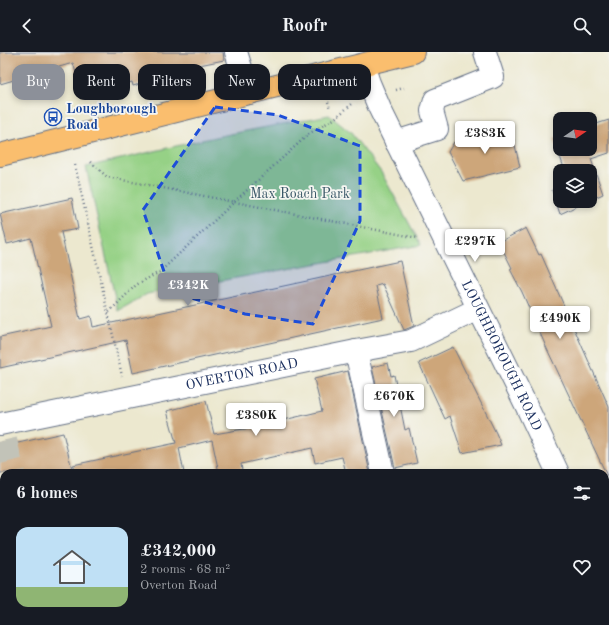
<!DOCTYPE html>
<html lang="en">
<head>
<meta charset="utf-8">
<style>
	:root { --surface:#171b24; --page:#242831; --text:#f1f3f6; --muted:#9ea1a6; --line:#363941; --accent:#8c9099 }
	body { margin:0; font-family:"Old Standard TT",serif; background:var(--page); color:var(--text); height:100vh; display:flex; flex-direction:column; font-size:15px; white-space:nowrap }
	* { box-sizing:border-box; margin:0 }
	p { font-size:13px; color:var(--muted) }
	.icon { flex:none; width:22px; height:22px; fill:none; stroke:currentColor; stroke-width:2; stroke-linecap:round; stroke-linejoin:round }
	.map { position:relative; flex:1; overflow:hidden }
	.details { position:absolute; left:0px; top:417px; width:609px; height:156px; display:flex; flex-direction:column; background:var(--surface); border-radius:12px 12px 0 0; box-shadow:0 2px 6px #0003 }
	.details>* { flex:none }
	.banner { position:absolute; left:12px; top:12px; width:400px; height:36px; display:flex; gap:8px }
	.needle { width:26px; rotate:77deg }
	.tools { position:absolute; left:553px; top:60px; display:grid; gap:8px }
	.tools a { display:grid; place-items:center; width:44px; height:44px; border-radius:8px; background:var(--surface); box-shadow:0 2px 6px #0003; font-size:20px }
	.price { position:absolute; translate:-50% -34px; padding:0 9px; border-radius:4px; background:#fff; color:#222; font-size:13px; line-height:26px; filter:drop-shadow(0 1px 2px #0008) }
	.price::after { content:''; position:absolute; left:50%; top:24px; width:12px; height:9px; margin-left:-6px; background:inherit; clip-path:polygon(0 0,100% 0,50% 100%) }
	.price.current { background:var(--accent); color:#fff }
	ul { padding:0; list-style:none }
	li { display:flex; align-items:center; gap:12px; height:100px; padding:0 16px }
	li+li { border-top:1px solid var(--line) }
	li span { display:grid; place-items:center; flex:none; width:112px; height:80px; border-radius:12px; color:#555 }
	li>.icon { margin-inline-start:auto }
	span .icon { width:48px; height:48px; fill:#fffc; stroke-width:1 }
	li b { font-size:17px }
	h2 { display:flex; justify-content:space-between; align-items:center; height:48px; padding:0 16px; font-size:17px }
	.pill { padding:0 14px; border-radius:12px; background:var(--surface); box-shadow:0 2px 6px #0003; font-size:14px; line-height:36px }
	.pill.current { background:var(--accent); color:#fff }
	header { display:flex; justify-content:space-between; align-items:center; height:52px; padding:0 16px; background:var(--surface); font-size:18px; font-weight:600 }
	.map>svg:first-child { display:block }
	.green { fill:#96d186; stroke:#588072 }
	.building { fill:#cda67a }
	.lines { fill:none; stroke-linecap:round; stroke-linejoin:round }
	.minor-tunnel { stroke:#c2c3b8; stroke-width:22; stroke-dasharray:22 11; stroke-linecap:butt }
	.minor-casing { stroke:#647086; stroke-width:24 }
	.highway-casing { stroke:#647086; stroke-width:24 }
	.path { stroke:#647086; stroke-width:2.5; stroke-dasharray:1 3; stroke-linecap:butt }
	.minor { stroke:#fff; stroke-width:22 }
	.highway { stroke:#fabe6e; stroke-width:22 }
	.marked { fill:#1d4ed8; fill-opacity:0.2; stroke:#1d4ed8; stroke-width:3; stroke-dasharray:8 5; stroke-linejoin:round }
	.labels { text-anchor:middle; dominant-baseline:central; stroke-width:3.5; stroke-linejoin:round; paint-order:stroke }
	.transit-label { font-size:14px; font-weight:bold; fill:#164399; stroke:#f6f6f2; text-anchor:start }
	.park-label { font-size:14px; fill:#3a5868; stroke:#f6f6f2 }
	.street-label { font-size:14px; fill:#1b2f5e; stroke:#f6f6f2 }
</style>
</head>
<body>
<header><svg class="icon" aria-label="back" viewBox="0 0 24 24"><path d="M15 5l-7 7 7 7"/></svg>Roofr<svg class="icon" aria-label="search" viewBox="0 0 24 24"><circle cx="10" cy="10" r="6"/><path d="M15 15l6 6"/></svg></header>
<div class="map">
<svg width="609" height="573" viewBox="0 0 609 573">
	<rect width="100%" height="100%" fill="#f6f6f2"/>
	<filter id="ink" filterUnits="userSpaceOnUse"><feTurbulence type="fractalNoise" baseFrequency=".025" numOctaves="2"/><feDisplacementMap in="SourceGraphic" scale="8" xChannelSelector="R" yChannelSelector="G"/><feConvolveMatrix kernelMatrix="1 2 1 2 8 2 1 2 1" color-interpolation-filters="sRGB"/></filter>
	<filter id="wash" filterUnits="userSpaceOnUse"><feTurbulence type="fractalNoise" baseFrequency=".012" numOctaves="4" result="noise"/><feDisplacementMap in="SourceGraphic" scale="16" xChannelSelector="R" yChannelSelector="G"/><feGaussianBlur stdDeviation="0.9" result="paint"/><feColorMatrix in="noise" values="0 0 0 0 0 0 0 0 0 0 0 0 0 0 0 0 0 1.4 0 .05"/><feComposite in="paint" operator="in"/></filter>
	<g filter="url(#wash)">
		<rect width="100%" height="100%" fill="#ece8cf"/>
		<path class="green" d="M329,63L351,81L381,120L421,193L147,242L118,259L86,115L215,85Z"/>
		<g id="blocks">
			<path class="building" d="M0,0H223L224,8L175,18V22L133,34L132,30L83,44L73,11L0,32Z
				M609,68V101L591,107L603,142L590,148V119H565L554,87L560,85V97H590V74Z
				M511,76L520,115L463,129L448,100L454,90Z
				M560,135V149H588L560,162L552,138Z
				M72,146L78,177L61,180L80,267L91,264L93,275L400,209L414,274L404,278L383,232L376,234L383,266L133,321L126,288L0,316V285L51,274L31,186L7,192L0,162Z
				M526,176L539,203L541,202L609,355V428L547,297L522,240L510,217L512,216L499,190Z
				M453,295L496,381L501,393L462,401L450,364L445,367L419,311Z
				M388,311L391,324L394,323L405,378L409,376L417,411L395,416L372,315Z
				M348,319L370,421H346L342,405L315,411L312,396L241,412L242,418L228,421H219L212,388L179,396L184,421H74L73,413L176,391L167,359L206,349L214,382L250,376L322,359L314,327Z
				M63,381L73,421H0V395Z"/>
		</g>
	</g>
	<g filter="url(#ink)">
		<use href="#blocks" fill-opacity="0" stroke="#647086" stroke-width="1"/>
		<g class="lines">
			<path class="minor-tunnel" d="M6,388L14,421
				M48,569L49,573"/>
			<defs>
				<g id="minor">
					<path d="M236,0L249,41"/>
					<path id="s1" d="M363,13L369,31L380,57L525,351L558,421"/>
					<path d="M396,90L437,77L432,59L435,48L493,25L485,0"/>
					<path d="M356,299L383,421"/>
					<path id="s2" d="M0,372L356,299L411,289L478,257"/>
					<path d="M605,521L609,530"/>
					<path d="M401,569L402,573"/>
					<path d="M495,569L497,573"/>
					<path d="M130,573L147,569"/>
					<path d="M247,573L262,569"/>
				</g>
				<path id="highway" d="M0,103L413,0"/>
			</defs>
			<use href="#minor" class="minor-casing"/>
			<use href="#highway" class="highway-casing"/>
			<path class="path" d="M396,38L404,36
				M327,46L330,57
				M91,110L107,125L418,186
				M75,113L122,324
				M109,260L136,233L161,219L234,150L310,81L334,67L352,52"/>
			<use href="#minor" class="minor"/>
			<use href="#highway" class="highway"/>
		</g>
	</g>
	<path class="marked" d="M215,55L278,63L360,94V169L313,272L245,262L171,240L143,158Z"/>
	<defs>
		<symbol id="bus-ring" viewBox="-11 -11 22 22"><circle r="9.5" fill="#f6f6f2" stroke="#1a4fb4" stroke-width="1.5"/><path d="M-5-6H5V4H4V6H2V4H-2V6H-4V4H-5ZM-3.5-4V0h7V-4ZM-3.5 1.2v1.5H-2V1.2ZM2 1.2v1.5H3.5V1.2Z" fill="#1a4fb4"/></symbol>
	</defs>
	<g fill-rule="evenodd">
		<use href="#bus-ring" x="43" y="55" width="20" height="20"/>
	</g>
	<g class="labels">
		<g class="transit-label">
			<text x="66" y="57">Loughborough<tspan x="66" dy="16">Road</tspan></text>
		</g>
		<g class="park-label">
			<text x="300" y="142">Max Roach Park</text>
		</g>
		<g class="street-label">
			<text stroke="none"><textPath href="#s1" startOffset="322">LOUGHBOROUGH ROAD</textPath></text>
			<text stroke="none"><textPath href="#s2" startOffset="247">OVERTON ROAD</textPath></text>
		</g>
	</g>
</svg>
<div class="tools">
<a><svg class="needle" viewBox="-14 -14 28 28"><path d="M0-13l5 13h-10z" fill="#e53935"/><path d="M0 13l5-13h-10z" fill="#9ea1a6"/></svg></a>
<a><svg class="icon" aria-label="layers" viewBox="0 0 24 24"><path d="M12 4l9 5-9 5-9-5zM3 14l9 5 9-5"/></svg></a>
</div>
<b class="price" style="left:485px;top:103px">£383K</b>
<b class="price" style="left:475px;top:211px">£297K</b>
<b class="price current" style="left:188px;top:255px">£342K</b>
<b class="price" style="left:560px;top:288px">£490K</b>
<b class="price" style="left:394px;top:366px">£670K</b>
<b class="price" style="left:256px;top:385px">£380K</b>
<div class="banner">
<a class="pill current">Buy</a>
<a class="pill">Rent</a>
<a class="pill">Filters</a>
<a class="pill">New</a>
<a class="pill">Apartment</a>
</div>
<section class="details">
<h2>6 homes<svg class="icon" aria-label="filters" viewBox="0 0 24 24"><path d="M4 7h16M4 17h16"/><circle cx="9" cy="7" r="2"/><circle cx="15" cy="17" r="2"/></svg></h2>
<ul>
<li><span style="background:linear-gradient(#bfe0f5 75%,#8fb573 0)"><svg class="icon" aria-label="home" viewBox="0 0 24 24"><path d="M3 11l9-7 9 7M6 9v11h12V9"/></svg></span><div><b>£342,000</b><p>2 rooms · 68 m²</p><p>Overton Road</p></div><svg class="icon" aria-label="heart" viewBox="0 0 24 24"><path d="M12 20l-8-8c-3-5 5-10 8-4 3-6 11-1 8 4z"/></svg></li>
</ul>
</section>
</div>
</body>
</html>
